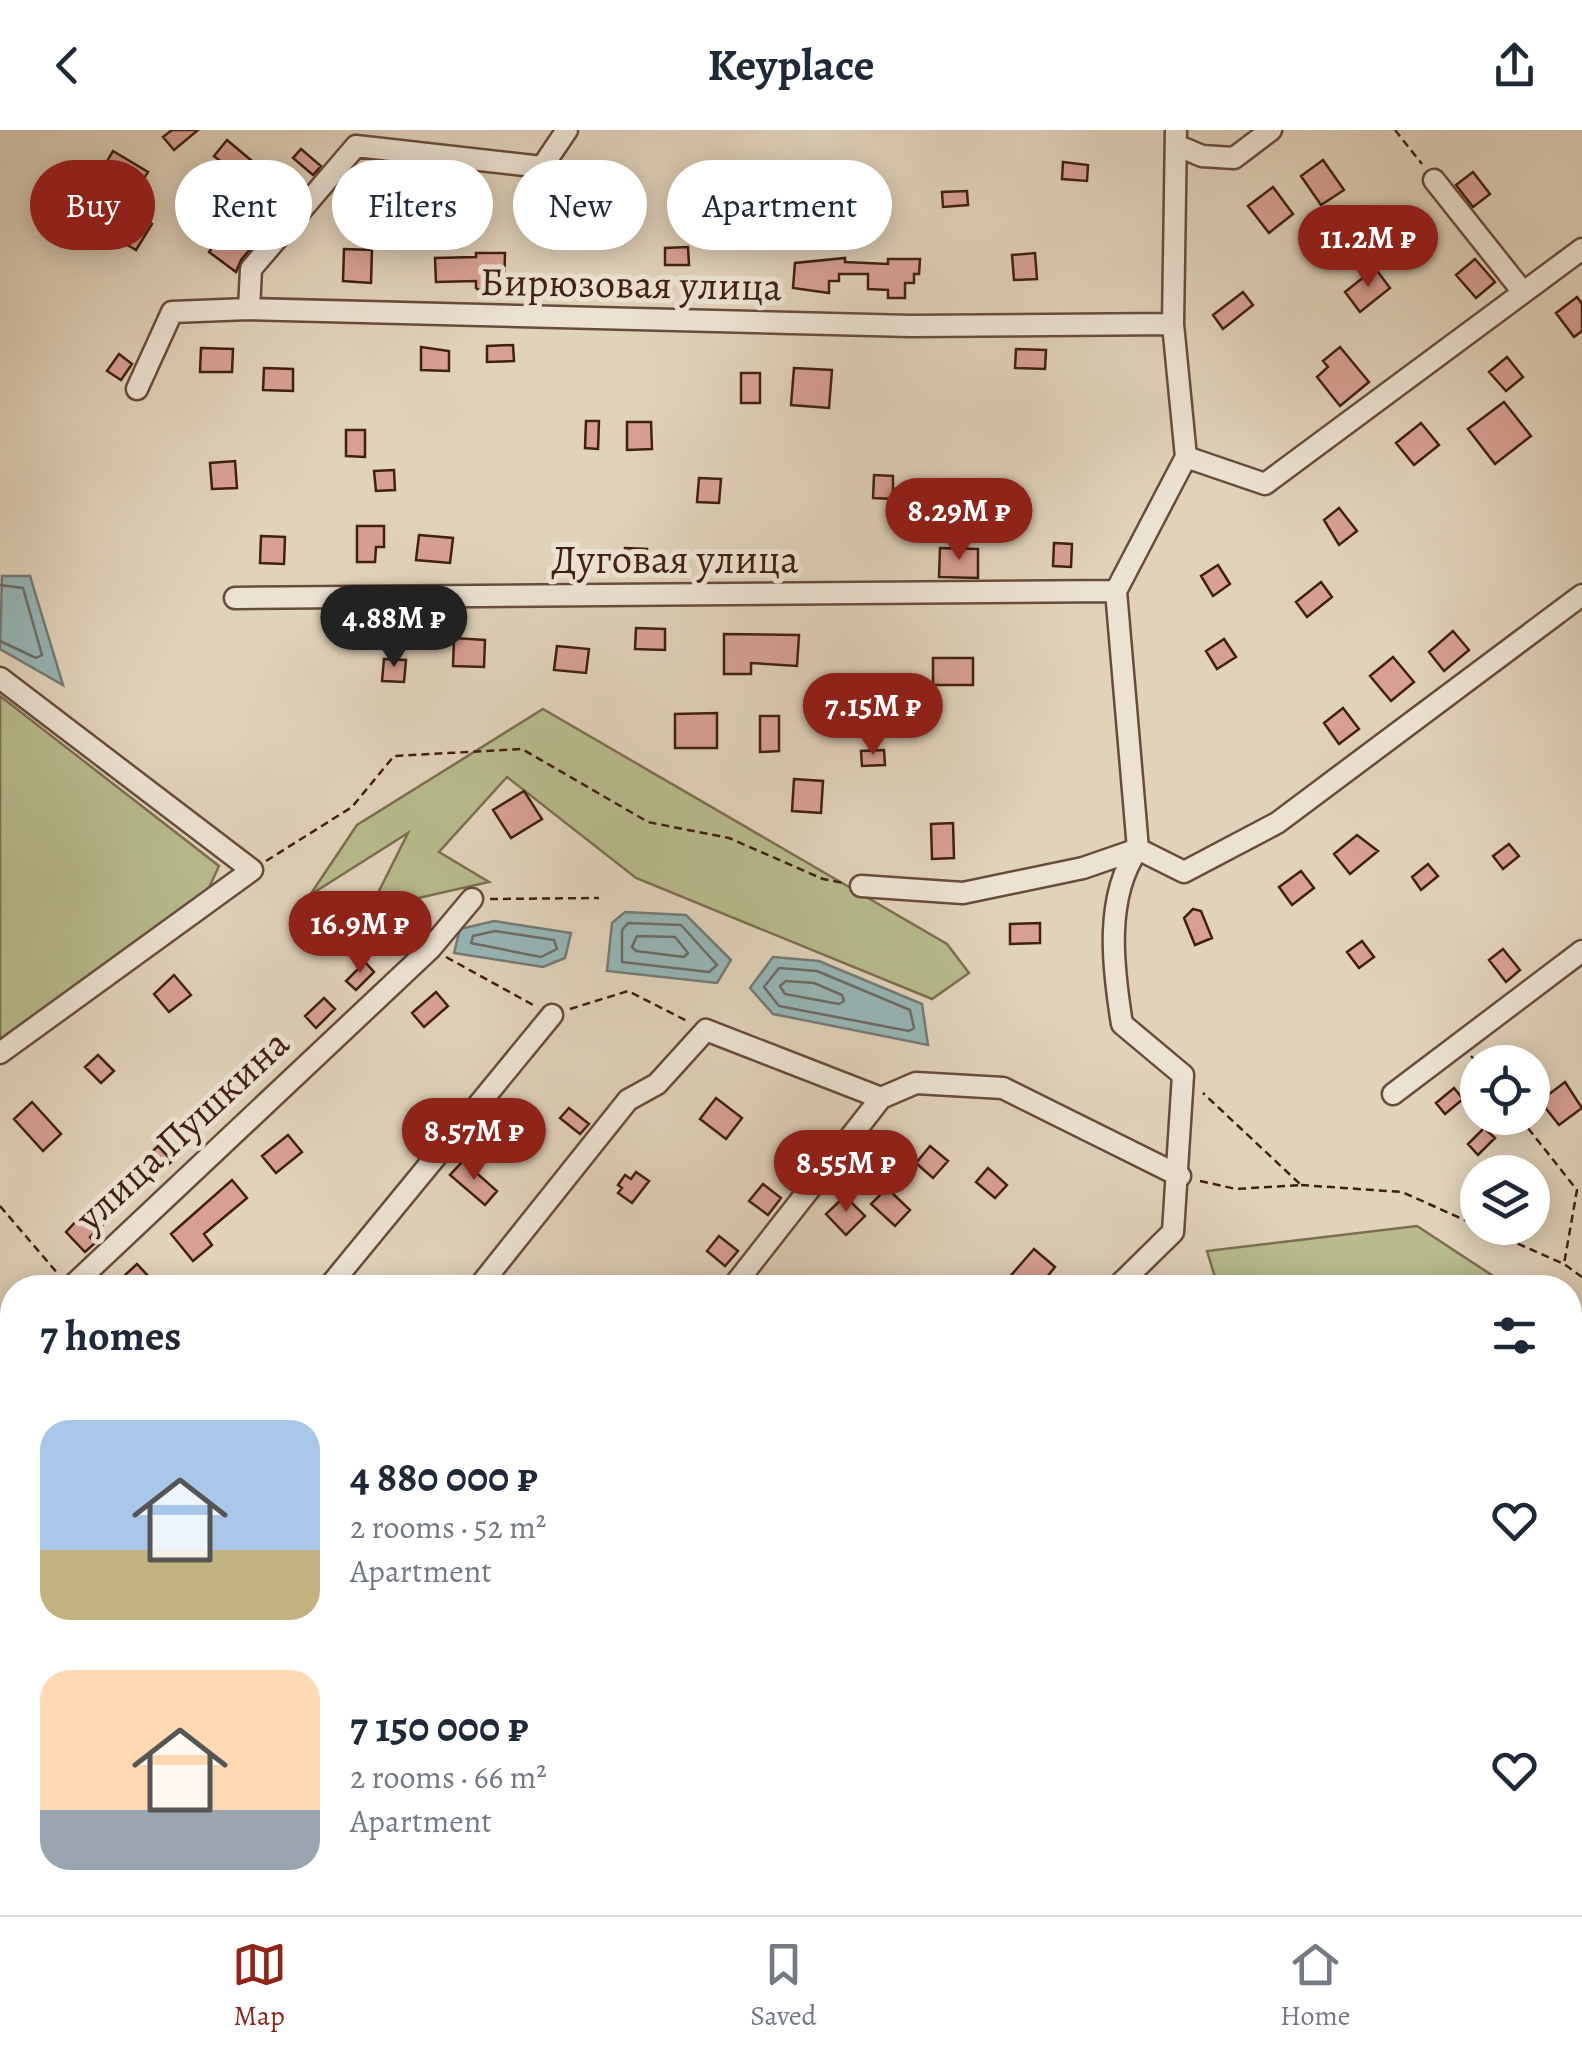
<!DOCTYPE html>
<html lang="en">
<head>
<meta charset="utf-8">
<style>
	:root { --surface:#fff; --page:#f6f6f7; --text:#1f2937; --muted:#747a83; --line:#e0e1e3; --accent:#8f2418 }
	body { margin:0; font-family:Alegreya,serif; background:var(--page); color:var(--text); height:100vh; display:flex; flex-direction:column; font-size:38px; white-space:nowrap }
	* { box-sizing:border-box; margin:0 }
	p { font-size:32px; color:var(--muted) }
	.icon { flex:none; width:55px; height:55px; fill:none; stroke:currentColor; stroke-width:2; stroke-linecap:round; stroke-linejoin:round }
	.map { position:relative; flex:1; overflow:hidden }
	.side { position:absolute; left:0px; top:1145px; width:1582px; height:640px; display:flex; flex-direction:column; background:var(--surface); border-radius:40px 40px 0 0; box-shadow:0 5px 25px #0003 }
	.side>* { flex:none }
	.hud { position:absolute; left:30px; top:30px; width:1000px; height:90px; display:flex; gap:20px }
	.buttons { position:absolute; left:1460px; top:915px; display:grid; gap:20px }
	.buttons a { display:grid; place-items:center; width:90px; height:90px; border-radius:50%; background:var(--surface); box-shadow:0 5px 25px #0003; font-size:50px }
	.price { position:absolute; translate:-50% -85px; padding:0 22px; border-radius:35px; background:var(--accent); color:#fff; font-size:32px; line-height:65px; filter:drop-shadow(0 2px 5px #0008) }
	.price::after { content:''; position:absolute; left:50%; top:60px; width:30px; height:22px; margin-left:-15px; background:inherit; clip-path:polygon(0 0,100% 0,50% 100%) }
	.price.active { background:#222; color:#fff }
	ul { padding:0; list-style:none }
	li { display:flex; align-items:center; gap:30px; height:250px; padding:0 40px }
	li span { display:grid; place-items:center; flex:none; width:280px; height:200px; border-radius:30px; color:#555 }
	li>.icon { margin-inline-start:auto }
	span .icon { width:120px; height:120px; fill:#fffc; stroke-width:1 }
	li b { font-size:42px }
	h2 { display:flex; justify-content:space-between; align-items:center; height:120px; padding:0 40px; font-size:42px }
	.pill { padding:0 35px; border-radius:45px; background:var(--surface); box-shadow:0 5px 25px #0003; font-size:35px; line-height:90px }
	.pill.active { background:var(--accent); color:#fff }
	header { display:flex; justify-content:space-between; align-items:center; height:130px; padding:0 40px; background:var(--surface); font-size:45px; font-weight:700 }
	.dock { display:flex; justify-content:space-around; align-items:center; height:140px; border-top:2px solid var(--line); background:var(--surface); font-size:28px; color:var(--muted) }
	.dock a { display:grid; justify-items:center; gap:5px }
	.dock .active { color:var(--accent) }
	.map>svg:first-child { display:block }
	.green { fill:#b7bb8d; stroke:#7c6e4f; stroke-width:2.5 }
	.water { fill:#96b6b7; stroke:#747a75; stroke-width:2.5 }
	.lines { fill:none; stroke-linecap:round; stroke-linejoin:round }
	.shore { stroke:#6c6b64; stroke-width:2.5 }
	.building { fill:#d8a093; stroke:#412011; stroke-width:2.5 }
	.minor-casing { stroke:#694c3b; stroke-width:25 }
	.major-casing { stroke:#412011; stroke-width:30 }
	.path { stroke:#412011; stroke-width:2.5; stroke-dasharray:8 5; stroke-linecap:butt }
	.minor { stroke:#ece2d2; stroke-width:20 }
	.major { stroke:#e1d2ba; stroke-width:25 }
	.labels { text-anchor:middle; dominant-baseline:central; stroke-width:10; stroke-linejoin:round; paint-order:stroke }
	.street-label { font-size:40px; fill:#412011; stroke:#ece2d2 }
</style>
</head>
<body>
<header><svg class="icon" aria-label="back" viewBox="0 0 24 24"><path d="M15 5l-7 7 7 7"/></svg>Keyplace<svg class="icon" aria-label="share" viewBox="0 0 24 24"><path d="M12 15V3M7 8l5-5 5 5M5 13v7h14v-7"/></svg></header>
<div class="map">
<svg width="1582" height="1785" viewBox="0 0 1582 1785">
	<rect width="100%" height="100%" fill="#e1d2ba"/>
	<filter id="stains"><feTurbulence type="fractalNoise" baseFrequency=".002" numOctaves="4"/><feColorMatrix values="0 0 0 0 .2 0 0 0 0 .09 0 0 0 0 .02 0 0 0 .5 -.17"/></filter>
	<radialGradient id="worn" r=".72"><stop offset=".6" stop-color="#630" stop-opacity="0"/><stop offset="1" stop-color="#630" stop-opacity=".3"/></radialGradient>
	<path class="green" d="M0,566L219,736L206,764L0,919Z
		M543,579L947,814L969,843L932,869L636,748L507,647L439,722L489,752L370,779L408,703L310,765L357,695Z
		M1417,1096L1510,1157H1218L1207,1121Z
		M1570,1197L1582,1205V1334L1570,1342Z
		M718,1773H838L848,1785H735Z"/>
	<path class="water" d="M2,446H30L63,555L0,519Z
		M625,782L686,785L731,830L717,853L607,841L612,793Z
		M494,791L571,803L565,828L543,837L454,823L460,799Z
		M773,827L819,831L922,874L928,915L773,884L750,858Z"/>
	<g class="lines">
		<path class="shore" d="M0,455L23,458L42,525L36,528L0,511
			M628,793L681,795L717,835L709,842L622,832V800Z
			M495,801L554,810L557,819L541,827L471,813L473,806Z
			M637,806L675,807L688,823L684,827L636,821L632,817Z
			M779,838L817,841L910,880L914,898L909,901L779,876L764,857Z
			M786,851L814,853L842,865L844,871L839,874L785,864L780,856Z"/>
	</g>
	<path class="building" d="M172,0H198L174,20L163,7Z
		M227,10L252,31L239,46L214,26Z
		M301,19L321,36L313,45L293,28Z
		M113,21L148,42L130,71L96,50Z
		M1323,30L1344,60L1321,75L1301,46Z
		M1063,32L1088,35L1087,51L1062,49Z
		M1473,42L1490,64L1473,77L1456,55Z
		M1273,57L1293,84L1269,103L1248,76Z
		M967,61L968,75L943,77L942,62Z
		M869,64L886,65L885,86L868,85Z
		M275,72L284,79L241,130L236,142L209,122L236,85L254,98Z
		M124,78L152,94L136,120L109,104Z
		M688,117L689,135H665V118Z
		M344,119L372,120L371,153L343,151Z
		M476,123H505L504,159L489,166L476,158V151L436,152L435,128L476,127Z
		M1035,123L1037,149L1014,150L1012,125Z
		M845,128V132L888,134V129H920L919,144H914V153H905V168H888V160L868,159V144H839V151H829V163L793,158L795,133Z
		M1475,129L1495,152L1476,168L1456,145Z
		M1375,138L1390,158L1360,182L1345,162Z
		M1243,162L1253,175L1223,199L1213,185Z
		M1577,167L1582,174V201L1574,207L1556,183Z
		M513,215L514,231L487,232V216Z
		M421,217L449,221V241L421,240Z
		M1340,217L1369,252L1340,276L1317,247L1328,237L1323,231Z
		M201,218L233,219L232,242H200Z
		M1016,219L1046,220L1045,239L1015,238Z
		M119,224L132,234L121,250L107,241Z
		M1507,227L1523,247L1506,261L1489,242Z
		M264,238L293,239V261L263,260Z
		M794,238L832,240L829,278L791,275Z
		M741,243H760V273H741Z
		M1504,272L1531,306L1495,334L1468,299Z
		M586,291H599L598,319L585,318Z
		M627,292H651L652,319L627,320Z
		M1421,293L1439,315L1414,335L1396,313Z
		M346,300H365V327L346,326Z
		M235,331L237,358L212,359L210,333Z
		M394,340L395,360L376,361L374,341Z
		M874,345L893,346V369L873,368Z
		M699,348L721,349L719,373L697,372Z
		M1339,378L1357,401L1339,415L1324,390Z
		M357,396H384V417H376L375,432H357Z
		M419,405L453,408L450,433L416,430Z
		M261,406L285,407L284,434L260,433Z
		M1054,413L1072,414L1071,437L1053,436Z
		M625,418L647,419L646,436L624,435Z
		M940,418L978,419V448L939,447Z
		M729,423L750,424L749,446L728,445Z
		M1218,435L1230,454L1213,466L1201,446Z
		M1321,452L1332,467L1307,487L1296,472Z
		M636,498L665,499V520L635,519Z
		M1453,501L1469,520L1444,541L1429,522Z
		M724,504L799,505L797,536L751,533V544H724Z
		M454,508L485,510L484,537L453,536Z
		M1224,509L1236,527L1217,539L1206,521Z
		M557,516L589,519L586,543L554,540Z
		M1393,527L1414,552L1391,571L1370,546Z
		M933,528H973V555H933Z
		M384,529L406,530L404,552L382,551Z
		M868,546H907L908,584L868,585Z
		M1343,578L1359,599L1339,614L1324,593Z
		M717,583V618H675V584Z
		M760,586H779V621L760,622Z
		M884,620L885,635L862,636L861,621Z
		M794,649L823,651L821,683L792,681Z
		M524,661L542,689L511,708L493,680Z
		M953,693L954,728L932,729L931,694Z
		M1357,705L1378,721L1350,744L1334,724Z
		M1509,714L1519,726L1503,739L1493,726Z
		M1428,734L1438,746L1421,760L1412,747Z
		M1301,741L1314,758L1292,775L1279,757Z
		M1193,779L1201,781L1212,808L1195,815L1184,788Z
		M1040,793V813L1010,814V794Z
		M1362,811L1374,827L1359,838L1347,822Z
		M1503,819L1520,840L1506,852L1489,830Z
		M365,832L374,842L356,860L346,851Z
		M174,845L191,865L169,882L154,864Z
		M436,862L448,876L424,897L412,883Z
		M324,868L335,879L316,898L305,886Z
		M98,925L114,941L101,953L85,937Z
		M254,925L266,938L246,957L234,944Z
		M1565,952L1582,978L1559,995L1540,971Z
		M1454,958L1463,969L1445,984L1436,973Z
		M716,968L742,988L726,1009L700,989Z
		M32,972L61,1004L43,1021L14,989Z
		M569,978L589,994L580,1004L560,988Z
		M508,980L536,1003L523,1020L495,996Z
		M1484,998L1495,1008L1478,1025L1468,1014Z
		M288,1005L302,1022L276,1043L262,1026Z
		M158,1016L172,1031L149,1053L135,1038Z
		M930,1016L948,1031L933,1048L916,1033Z
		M463,1031L497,1061L485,1075L450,1045Z
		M988,1038L1007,1055L995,1068L976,1052Z
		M636,1042L649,1051L632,1073L618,1063L622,1058L618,1055L625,1045L631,1049Z
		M232,1050L247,1068L204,1104L212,1115L193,1131L171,1104Z
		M763,1054L781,1068L768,1085L749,1071Z
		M887,1058L910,1080L895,1096L871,1074Z
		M100,1066L116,1082L90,1107L95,1113L85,1122L66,1102Z
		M845,1066L865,1086L846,1105L826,1084Z
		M719,1106L738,1121L725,1136L707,1121Z
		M1034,1119L1055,1137L1038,1158H1000Z
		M137,1134L150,1148L139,1158H111Z
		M12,1738V1772H33L25,1785H15L0,1776V1758Z"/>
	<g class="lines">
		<defs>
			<path id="minor" d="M1176,15L1202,26L1234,28L1271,0
				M1434,50L1523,162
				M249,179L251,139L356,16L542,37L567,0
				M137,259L172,182L249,179L911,196L1173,194
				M1186,327L1265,354L1582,119
				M235,468L1116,461
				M0,548L252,740L0,923
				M861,756L963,763L1083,738L1138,719L1184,742L1277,693L1582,465
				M1393,964L1582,821
				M70,1158L430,819L472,769
				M328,1158L552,885
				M478,1158L628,970L657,954L706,900L881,968
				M732,1158L881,968L916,953L1003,958L1180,1046
				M1116,1158L1173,1102L1183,945L1122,894C1113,838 1104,767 1138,719L1116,461L1186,327L1173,194L1176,0
				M0,1359L12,1350
				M0,1617L12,1627
				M458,1785L461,1772
				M677,1785L684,1772"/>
			<path id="major" d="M0,1374L12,1381
				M620,1772L638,1785"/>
		</defs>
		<use href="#minor" class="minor-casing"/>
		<use href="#major" class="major-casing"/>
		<path class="path" d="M1395,0L1422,34
			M266,731L352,677L394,626L522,619L648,692L729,708L823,749L843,753
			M490,769L599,768
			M446,827L535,876
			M570,879L628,861L687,891
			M1471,926L1478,934
			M1520,988L1577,1060L1564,1134
			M1200,1051L1236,1059L1301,1055L1203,963
			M1301,1055L1402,1062L1478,1096
			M0,1076L59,1145
			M1482,1098L1564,1134L1582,1147
			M1570,1356L1582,1348
			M893,1772L912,1785
			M703,1779L711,1785"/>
		<use href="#minor" class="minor"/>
		<use href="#major" class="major"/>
	</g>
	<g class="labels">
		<g class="street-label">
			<text transform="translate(631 154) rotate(1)">Бирюзовая улица</text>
			<text x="675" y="429">Дуговая улица</text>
			<text transform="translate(182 1000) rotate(-43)">улица Пушкина</text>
		</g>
	</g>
	<rect width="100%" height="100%" filter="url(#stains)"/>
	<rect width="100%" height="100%" fill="url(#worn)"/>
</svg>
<div class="buttons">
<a><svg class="icon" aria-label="locate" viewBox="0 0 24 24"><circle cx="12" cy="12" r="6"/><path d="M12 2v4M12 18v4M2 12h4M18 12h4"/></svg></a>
<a><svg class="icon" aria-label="layers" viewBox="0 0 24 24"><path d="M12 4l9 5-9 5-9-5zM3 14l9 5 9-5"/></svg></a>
</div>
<b class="price" style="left:1368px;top:160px">11.2M ₽</b>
<b class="price" style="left:959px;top:433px">8.29M ₽</b>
<b class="price active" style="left:394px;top:540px">4.88M ₽</b>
<b class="price" style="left:873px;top:628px">7.15M ₽</b>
<b class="price" style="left:360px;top:846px">16.9M ₽</b>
<b class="price" style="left:474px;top:1053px">8.57M ₽</b>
<b class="price" style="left:846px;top:1085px">8.55M ₽</b>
<div class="hud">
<a class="pill active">Buy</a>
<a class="pill">Rent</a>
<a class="pill">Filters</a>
<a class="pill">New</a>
<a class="pill">Apartment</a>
</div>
<section class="side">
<h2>7 homes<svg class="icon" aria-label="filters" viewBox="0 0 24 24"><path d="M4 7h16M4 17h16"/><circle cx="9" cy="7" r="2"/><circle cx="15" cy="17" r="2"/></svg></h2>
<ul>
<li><span style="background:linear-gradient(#a9c7e8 65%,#c2b280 0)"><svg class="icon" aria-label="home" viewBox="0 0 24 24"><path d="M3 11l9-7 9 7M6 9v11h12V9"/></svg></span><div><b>4 880 000 ₽</b><p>2 rooms · 52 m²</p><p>Apartment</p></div><svg class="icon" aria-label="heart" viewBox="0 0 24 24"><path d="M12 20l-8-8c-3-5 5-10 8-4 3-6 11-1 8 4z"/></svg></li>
<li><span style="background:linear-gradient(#ffd9b3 70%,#9aa5b1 0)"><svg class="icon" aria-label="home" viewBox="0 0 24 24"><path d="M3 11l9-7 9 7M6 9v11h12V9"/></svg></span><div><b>7 150 000 ₽</b><p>2 rooms · 66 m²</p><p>Apartment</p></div><svg class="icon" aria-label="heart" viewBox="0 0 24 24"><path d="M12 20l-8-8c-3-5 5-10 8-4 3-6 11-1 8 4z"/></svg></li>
</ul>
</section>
</div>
<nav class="dock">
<a class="active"><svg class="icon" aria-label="map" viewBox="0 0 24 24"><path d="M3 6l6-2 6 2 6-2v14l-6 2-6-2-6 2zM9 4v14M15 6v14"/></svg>Map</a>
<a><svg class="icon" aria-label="saved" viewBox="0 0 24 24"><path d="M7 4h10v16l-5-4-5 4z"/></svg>Saved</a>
<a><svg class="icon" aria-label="home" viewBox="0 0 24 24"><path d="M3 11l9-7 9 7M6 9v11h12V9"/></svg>Home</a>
</nav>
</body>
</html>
